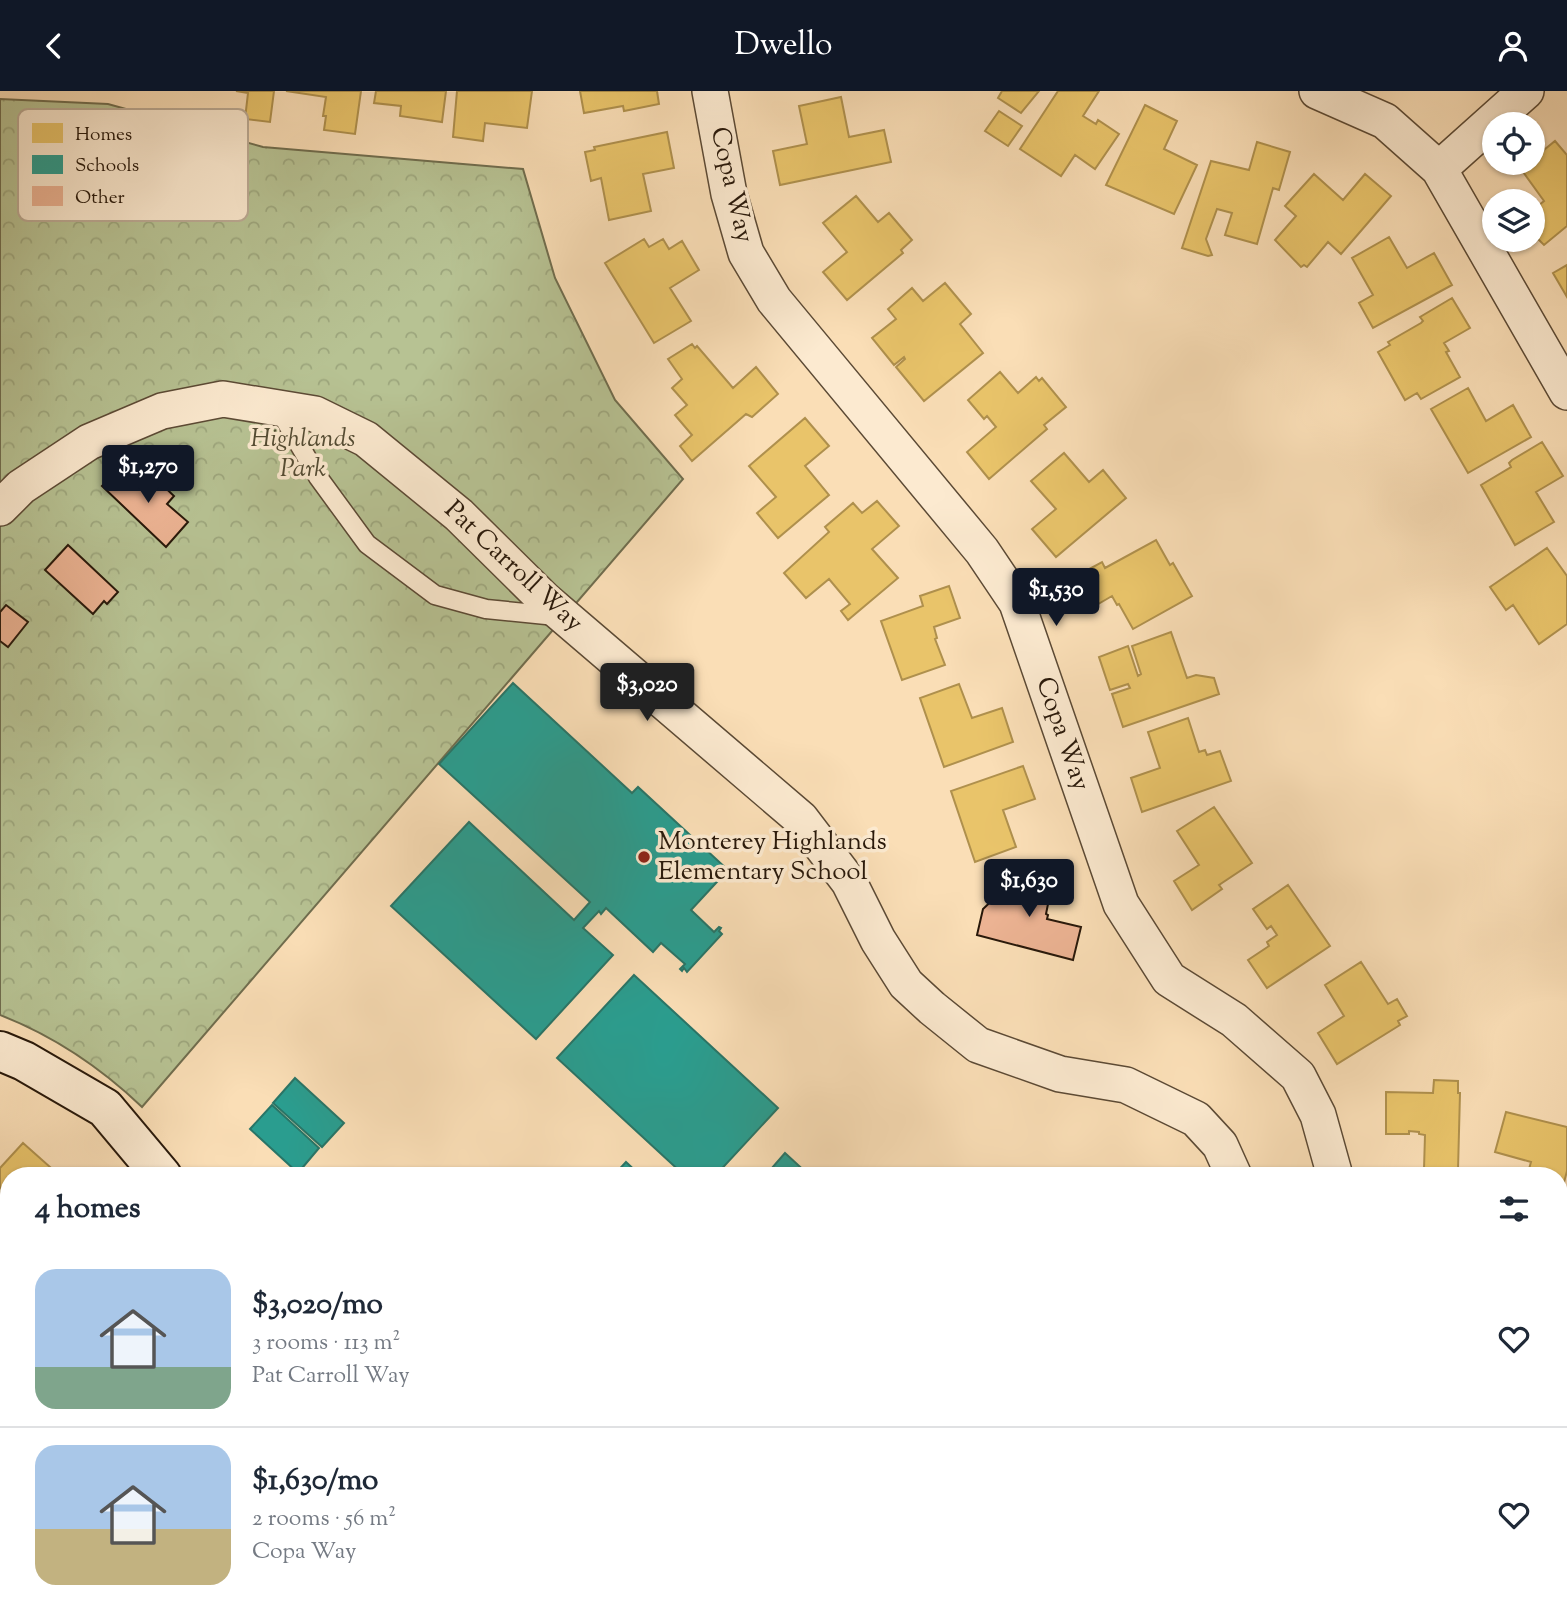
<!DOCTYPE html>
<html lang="en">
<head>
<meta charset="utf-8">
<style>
	:root { --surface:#fff; --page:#f2f2f3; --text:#1f2937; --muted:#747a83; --line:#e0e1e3; --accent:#111827 }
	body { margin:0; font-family:"Sorts Mill Goudy",serif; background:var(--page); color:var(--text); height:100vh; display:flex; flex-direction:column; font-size:26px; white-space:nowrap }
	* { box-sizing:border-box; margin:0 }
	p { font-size:23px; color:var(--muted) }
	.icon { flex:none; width:38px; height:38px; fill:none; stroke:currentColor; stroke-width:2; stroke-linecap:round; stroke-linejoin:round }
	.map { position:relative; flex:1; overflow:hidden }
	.drawer { position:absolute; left:0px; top:1076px; width:1568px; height:450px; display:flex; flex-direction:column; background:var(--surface); border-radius:28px 28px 0 0; box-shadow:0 2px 5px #0004 }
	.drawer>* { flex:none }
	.fabs { position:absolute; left:1482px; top:21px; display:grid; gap:14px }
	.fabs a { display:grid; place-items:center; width:63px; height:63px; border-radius:50%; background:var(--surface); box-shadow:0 2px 5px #0004; font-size:35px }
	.price { position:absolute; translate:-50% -60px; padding:0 16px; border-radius:7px; background:var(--accent); color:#fff; font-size:23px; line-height:46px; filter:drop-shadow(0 2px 4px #0008) }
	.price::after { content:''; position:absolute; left:50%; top:42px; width:21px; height:16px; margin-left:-10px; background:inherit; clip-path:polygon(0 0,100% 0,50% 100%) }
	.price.on { background:#222; color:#fff }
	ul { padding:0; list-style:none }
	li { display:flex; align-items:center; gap:21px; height:175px; padding:0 35px }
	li+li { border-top:2px solid var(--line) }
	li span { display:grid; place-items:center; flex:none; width:196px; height:140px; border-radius:21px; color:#555 }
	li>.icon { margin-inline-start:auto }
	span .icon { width:84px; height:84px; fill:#fffc; stroke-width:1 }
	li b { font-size:30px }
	h2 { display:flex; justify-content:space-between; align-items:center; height:84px; padding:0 35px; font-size:30px }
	header { display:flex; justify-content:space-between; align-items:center; height:91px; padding:0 35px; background:var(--accent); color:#fff; font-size:32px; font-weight:600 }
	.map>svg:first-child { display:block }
	.park { fill:url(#park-crowns); stroke:#706d4e; stroke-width:2 }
	.homes { fill:#e9c46a; stroke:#af904d; stroke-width:2 }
	.schools { fill:#2a9d8f; stroke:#297567; stroke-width:2 }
	.building { fill:#ecb393; stroke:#28180a; stroke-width:2 }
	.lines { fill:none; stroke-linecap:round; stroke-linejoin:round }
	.lane-casing { stroke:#5c4a35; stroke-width:21 }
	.street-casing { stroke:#5c4a35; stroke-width:38 }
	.secondary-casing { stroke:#28180a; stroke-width:42 }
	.lane { stroke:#fcead0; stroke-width:18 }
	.street { stroke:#fcead0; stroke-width:35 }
	.secondary { stroke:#fcead0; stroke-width:38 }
	.poi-dot { fill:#8f2418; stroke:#fcead0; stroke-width:2.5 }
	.labels { text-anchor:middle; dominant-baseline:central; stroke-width:7; stroke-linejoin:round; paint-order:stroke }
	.street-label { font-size:26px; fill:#28180a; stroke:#fcead0 }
	.park-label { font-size:26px; font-style:italic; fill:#534b33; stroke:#fcead0 }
	.poi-label { font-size:26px; fill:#28180a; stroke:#fcead0; text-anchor:start }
	.key { fill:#fcead0; stroke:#bcab95; stroke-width:2 }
	.key-label { font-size:19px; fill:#28180a }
</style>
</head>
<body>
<header><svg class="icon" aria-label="back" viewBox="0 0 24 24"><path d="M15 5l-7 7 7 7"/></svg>Dwello<svg class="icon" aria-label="person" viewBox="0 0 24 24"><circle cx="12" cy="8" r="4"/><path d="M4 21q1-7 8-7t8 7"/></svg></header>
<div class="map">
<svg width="1567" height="1525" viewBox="0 0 1567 1525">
	<defs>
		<pattern id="park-crowns" width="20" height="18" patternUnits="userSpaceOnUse" patternTransform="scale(1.75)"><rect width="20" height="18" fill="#b7c293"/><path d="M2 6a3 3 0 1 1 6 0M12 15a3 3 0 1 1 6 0" fill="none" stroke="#9da67d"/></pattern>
	</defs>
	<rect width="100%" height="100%" fill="#fadeb6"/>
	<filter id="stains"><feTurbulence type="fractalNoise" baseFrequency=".00286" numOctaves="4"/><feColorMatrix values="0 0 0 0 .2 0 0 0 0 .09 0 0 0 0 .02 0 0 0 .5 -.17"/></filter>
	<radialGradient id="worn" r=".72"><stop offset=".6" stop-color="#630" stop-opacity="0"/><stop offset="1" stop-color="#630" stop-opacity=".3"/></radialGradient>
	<path class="park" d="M0,8L108,13L263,56L523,78L555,187L615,309L683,388L142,1016C100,976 54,945 0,924Z"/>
	<path class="homes" d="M236,0H274L270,31L245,28L248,2Z
		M286,0H361L355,43L324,39L326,25H323L326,6Z
		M376,0H446L442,31L400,25L401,15L374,12Z
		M457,0H532L527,37L485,32L483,50L453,46Z
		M580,0H657L659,13L624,20L623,15L584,22Z
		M1002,0H1039L1021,22L998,7Z
		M1058,0H1099L1083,25L1096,33L1098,29L1119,43L1095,78L1075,64L1061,85L1020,58Z
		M841,6L849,46L884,39L891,71L780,94L773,60L807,53L799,15Z
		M1145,14L1177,30L1164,58L1197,74L1174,123L1106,94Z
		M999,20L1022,35L1008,55L985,40Z
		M667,41L674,77L643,83L651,120L609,129L601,87L591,90L585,61L595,59L594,56Z
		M1555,50L1567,64V135L1544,154L1533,143V119L1544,110L1521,78L1528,72H1533V68Z
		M1257,51L1290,61L1279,99L1273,97L1257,153L1225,144L1232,122L1217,118L1206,148L1212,164L1208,165L1182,157L1211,70L1249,79Z
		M1314,83L1343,109L1365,83L1391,105L1341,163L1328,151L1307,176L1304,174L1301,176L1275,149L1296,125L1285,115Z
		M856,105L878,131L889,122L912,149L901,159L903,162L847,209L823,181L847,161L823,132Z
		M1389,146L1407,177L1434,162L1452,194L1373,237L1359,212L1373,204L1352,167Z
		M644,148L649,156L663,148L669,158L682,150L699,179L670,197L691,230L654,252L605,172Z
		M1567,174V206L1553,182Z
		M945,192L971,223L960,233L983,262L924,310L896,276L905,268L904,266L894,274L872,247L896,228L888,218L912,197L923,210Z
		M1452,207L1470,237L1444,252L1449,260L1446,261L1460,286L1421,308L1417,302L1405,309L1378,261L1390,254L1388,251L1421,232L1423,230L1420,226Z
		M692,253L695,257L697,255L733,297L756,276L778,303L752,326L746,323L692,370L680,355L692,344L675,324L687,314L672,297L682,288L668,268Z
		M1000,281L1018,302L1036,286L1039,290L1042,287L1066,316L1044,334L1047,338L989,388L967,361L996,336L987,325L984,328L968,309Z
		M1468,297L1486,330L1513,314L1531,346L1468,382L1431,318Z
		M805,327L829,355L805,375L829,404L778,447L757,422L776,406L749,375Z
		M1542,351L1563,385L1536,401L1554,431L1515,454L1481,394L1511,376L1509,372L1512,369Z
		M1064,362L1089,391L1103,379L1126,407L1056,466L1032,438L1056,418L1031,390Z
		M877,410L899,435L872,458L898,487L848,529L841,520L850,513L829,488L806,507L784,482L829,441L825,436L853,412L862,422Z
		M1156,449L1170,474L1173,472L1192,505L1133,538L1119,513L1117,514L1112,505L1086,520L1069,489L1102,471L1105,477Z
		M1547,457L1567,485V533L1539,553L1513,514L1506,519L1490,496Z
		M949,495L960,527L934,536L937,547L935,548L945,574L902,589L881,530L923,515L920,505Z
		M1171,541L1187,587L1196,584L1214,587L1219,603L1123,636L1112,603L1130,597L1128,593L1110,599L1099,566L1128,555L1138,585L1141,583L1132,555Z
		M959,593L972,627L1002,617L1013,651L944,676L920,607Z
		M1188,627L1199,661L1205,659L1207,664L1220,660L1231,690L1142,721L1131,687L1160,677L1148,641Z
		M1023,675L1035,708L1003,719L1016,756L975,771L951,700Z
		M1214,716L1252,772L1219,794L1222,798L1192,819L1174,790L1199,774L1177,740Z
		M1288,794L1330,855L1267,897L1248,869L1269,855L1267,851L1277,844L1271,835L1267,838L1253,818Z
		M1361,871L1388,913L1397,908L1407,925L1398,930L1400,934L1337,973L1318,942L1344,925L1325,894Z
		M1434,989L1458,990V1002H1460L1458,1079L1424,1078L1425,1044L1419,1043V1041L1409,1040V1043H1386V1001L1433,1002Z
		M1506,1021L1567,1036V1080L1559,1110V1085H1527L1531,1071L1495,1061Z
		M23,1052L50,1076L41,1085H9V1143L0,1136V1077Z
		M1567,1349V1389L1559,1393V1354Z
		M0,1364L9,1379V1395L0,1402Z
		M9,1415V1487L0,1495V1421Z
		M1566,1505L1567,1525H1539L1538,1522L1545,1517H1559V1509Z
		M9,1506V1517H107L112,1525H0V1511Z
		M303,1517H340L334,1525H296Z
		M423,1517H450L466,1521L465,1525H421Z
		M839,1517H877L880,1525H842Z
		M914,1517H920L924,1525H897Z
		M932,1517H1017L1019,1521L1011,1525H981L978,1520L970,1525H936Z
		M1199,1517H1228L1233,1525H1194L1201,1521Z
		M1241,1517H1288L1284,1519L1287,1525H1245Z"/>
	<path class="schools" d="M513,592L632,702L638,696L728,779L691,819L714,841L719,836L721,837L719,840L722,843L687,881L684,877L682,880L680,878L685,873L661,852L653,861L606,817L601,823L599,820L583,837L613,864L536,948L391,815L469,731L574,829L590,811L439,673Z
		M634,884L778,1017L715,1085H685L557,967Z
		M295,987L344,1032L322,1056L273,1012Z
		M272,1014L319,1057L298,1082L250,1038Z
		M785,1062L810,1085H765Z
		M626,1071L641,1085H613Z"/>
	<path class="building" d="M127,375L149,395L156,388L174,405L167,413L188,431L166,456L102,395L107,390L111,393Z
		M68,454L118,501L107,513L104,510L93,523L45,479Z
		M6,514L28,531L8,556L0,550V521Z
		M1016,780L1056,790L1051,813H1048L1046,823L1048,824L1047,828L1081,836L1073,869L977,844L983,818L1001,801L1010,804Z"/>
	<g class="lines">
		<defs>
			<path id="lane" d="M278,317L318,386L367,453L435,504L486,518L556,525"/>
			<path id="street" d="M710,0L729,103L746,162L774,209L982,460L1017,512L1121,813L1169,888L1234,929L1298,985L1318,1024L1335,1085
				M1317,0L1385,30L1439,78L1567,301
				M1439,78L1526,0
				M0,417L21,396L89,351L162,320L223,308L315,323L366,348L459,424L545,509L801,728L849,791L878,849L906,893L932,917L978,954L1060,983L1126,994L1196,1028L1220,1054L1234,1085
				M1559,1462L1567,1457
				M1448,1525L1462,1517"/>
			<path id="secondary" d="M0,960L24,970L105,1017L162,1085
				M1559,1172L1567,1174
				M560,1525L561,1517"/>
		</defs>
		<use href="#lane" class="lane-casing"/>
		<use href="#street" class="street-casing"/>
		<use href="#secondary" class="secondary-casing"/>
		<use href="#lane" class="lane"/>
		<use href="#street" class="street"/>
		<use href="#secondary" class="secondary"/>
	</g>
	<circle class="poi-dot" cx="644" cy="766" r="7"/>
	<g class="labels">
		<g class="street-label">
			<text transform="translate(731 94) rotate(77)">Copa Way</text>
			<text transform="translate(513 476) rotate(43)">Pat Carroll Way</text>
			<text transform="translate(1062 643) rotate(71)">Copa Way</text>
		</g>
		<g class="park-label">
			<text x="303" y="348">Highlands<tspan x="303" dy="30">Park</tspan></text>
		</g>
		<g class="poi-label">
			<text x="658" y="751">Monterey Highlands<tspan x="658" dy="30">Elementary School</tspan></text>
		</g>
	</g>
	<rect x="18" y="18" width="230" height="112" rx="10" class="key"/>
	<rect x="32" y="32" width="31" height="20" fill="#e9c46a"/>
	<rect x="32" y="64" width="31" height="19" fill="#2a9d8f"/>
	<rect x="32" y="95" width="31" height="20" fill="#ecb393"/>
	<g class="key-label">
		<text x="75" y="49">Homes</text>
		<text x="75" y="80">Schools</text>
		<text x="75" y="112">Other</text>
	</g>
	<rect width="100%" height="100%" filter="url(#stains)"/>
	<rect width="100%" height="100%" fill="url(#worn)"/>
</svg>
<div class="fabs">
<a><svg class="icon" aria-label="locate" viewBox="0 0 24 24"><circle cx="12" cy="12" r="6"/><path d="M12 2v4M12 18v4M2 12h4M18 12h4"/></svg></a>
<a><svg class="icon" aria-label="layers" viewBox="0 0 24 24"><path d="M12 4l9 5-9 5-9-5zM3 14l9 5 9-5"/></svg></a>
</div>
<b class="price" style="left:148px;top:414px">$1,270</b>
<b class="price" style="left:1056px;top:537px">$1,530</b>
<b class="price on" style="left:647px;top:632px">$3,020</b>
<b class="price" style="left:1029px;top:828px">$1,630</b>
<section class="drawer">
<h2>4 homes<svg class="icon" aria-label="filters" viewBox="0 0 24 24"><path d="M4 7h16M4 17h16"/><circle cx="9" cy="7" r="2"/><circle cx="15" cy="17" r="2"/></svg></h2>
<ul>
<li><span style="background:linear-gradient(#a9c7e8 70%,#7fa58c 0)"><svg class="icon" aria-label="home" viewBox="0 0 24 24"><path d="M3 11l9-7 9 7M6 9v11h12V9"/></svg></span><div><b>$3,020/mo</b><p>3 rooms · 113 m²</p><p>Pat Carroll Way</p></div><svg class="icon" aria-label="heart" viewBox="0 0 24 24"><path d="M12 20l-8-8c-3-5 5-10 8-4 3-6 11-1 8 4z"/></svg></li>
<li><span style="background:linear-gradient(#a9c7e8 60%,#c2b280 0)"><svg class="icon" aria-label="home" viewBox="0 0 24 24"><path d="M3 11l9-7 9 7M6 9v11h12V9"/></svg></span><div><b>$1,630/mo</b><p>2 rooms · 56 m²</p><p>Copa Way</p></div><svg class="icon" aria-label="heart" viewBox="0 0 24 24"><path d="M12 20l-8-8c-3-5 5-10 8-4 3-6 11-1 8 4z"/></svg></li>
</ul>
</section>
</div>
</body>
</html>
